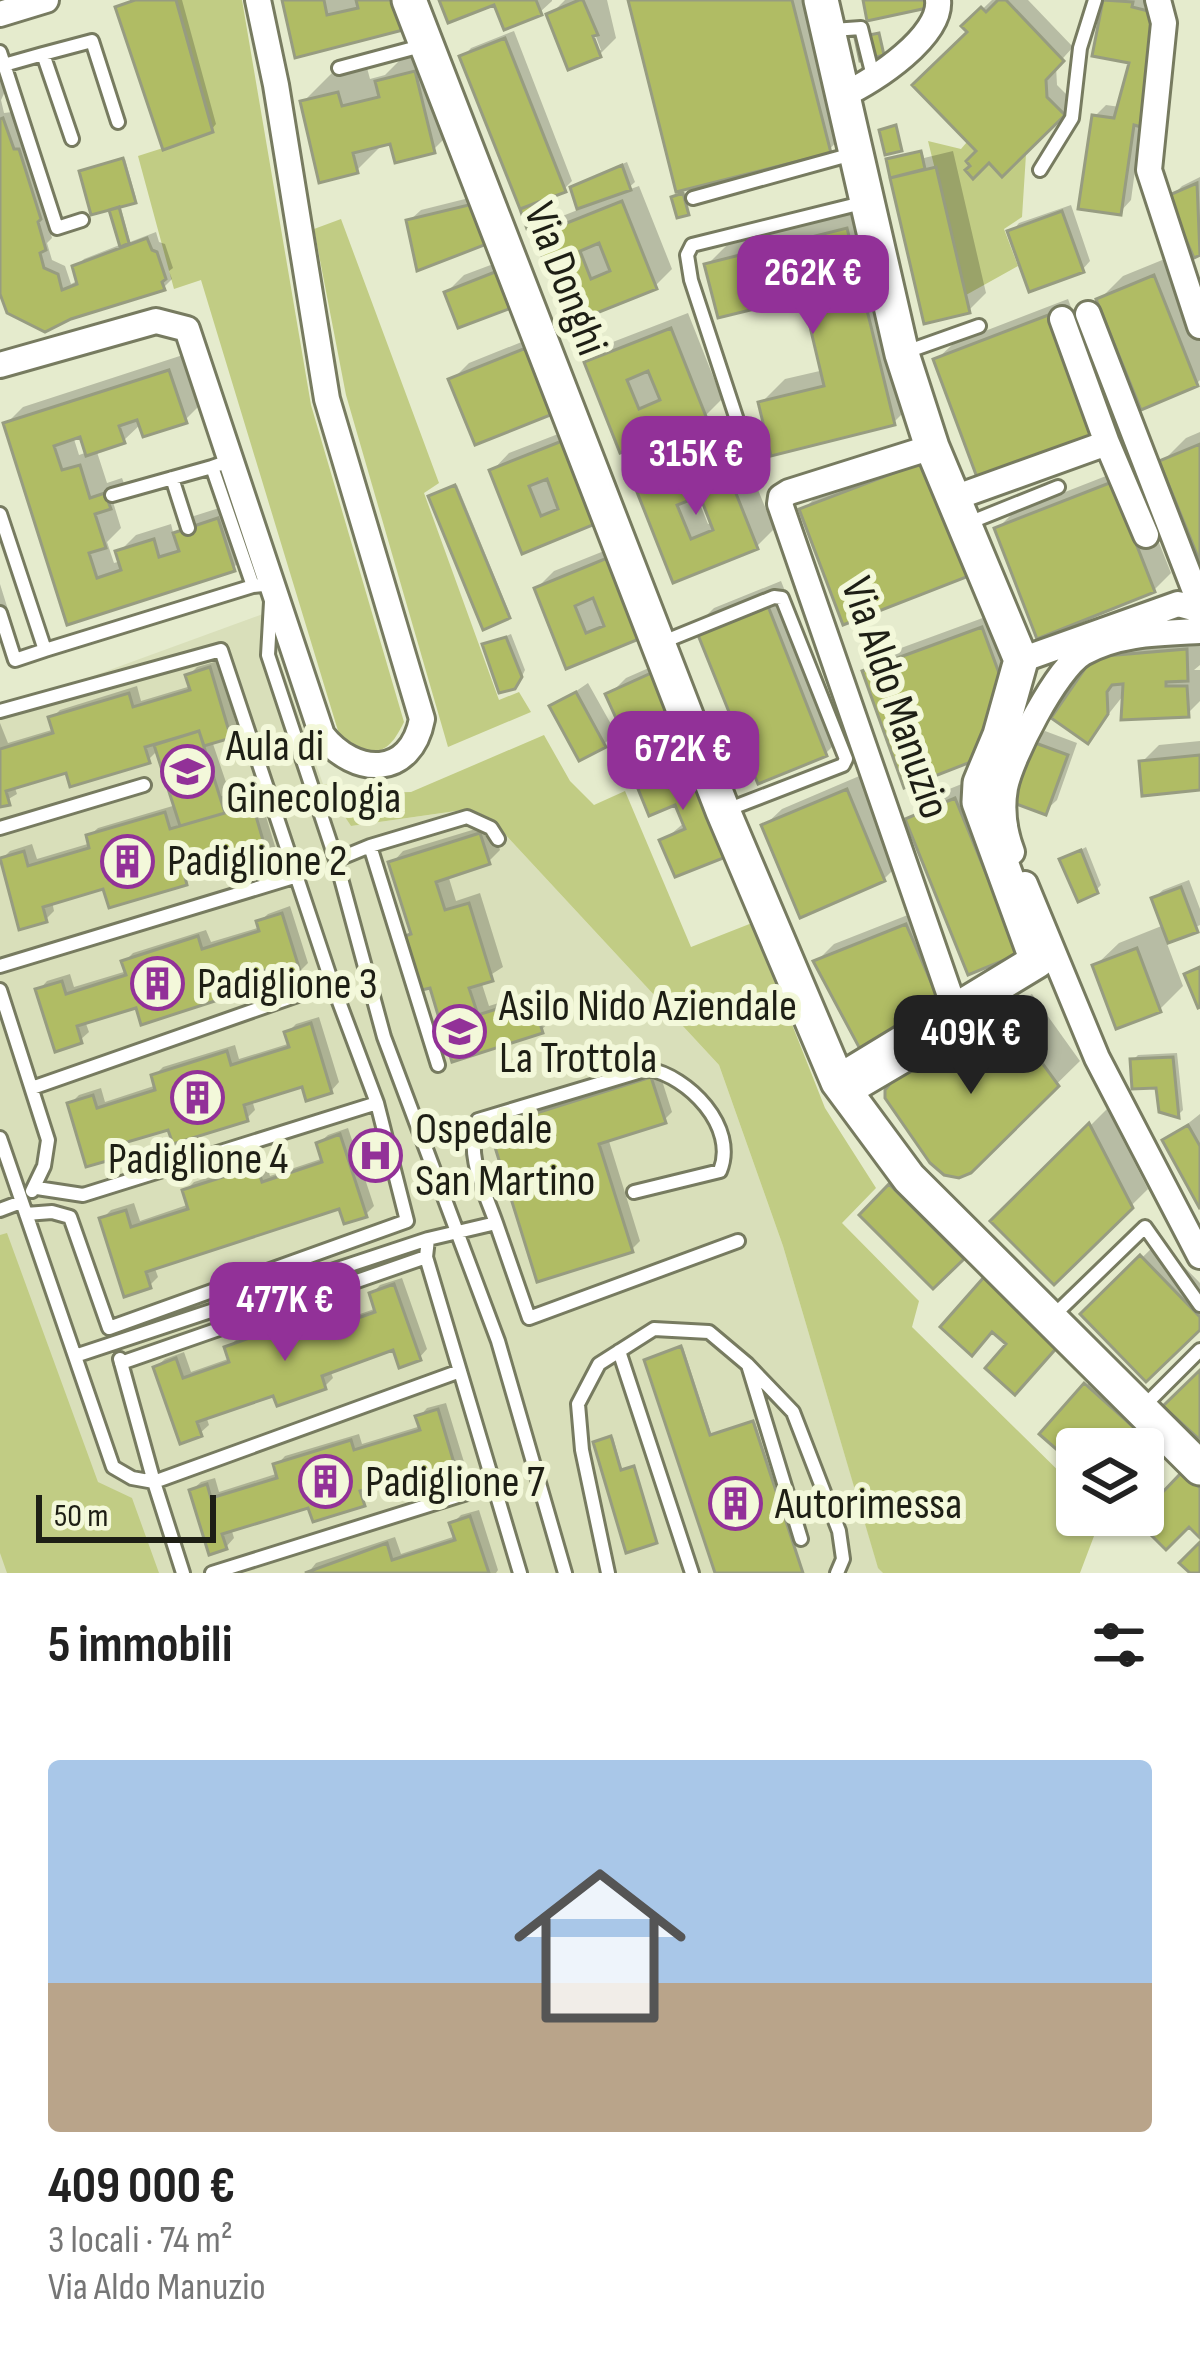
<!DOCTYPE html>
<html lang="it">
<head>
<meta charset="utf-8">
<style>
	:root { --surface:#fff; --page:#f6f6f6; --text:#222; --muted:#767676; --accent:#923198 }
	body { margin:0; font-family:"Sofia Sans Condensed",sans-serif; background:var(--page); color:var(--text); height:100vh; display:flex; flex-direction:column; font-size:45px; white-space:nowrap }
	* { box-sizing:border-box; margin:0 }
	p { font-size:39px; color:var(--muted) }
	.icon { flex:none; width:66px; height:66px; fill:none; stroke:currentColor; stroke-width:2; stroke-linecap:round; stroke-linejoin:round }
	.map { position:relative; height:1573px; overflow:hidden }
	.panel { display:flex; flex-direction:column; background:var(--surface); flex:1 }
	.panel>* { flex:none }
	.tools { position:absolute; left:1056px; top:1428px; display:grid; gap:24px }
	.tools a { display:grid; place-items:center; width:108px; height:108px; border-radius:12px; background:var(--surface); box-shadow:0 3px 9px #0004; font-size:60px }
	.scale { position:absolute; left:36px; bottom:30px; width:180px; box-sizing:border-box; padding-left:12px; border:6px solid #1e1f15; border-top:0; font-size:33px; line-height:42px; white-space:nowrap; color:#1e1f15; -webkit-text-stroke:9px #f3f8da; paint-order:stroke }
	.price { position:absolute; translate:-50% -102px; padding:0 27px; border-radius:24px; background:var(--accent); color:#fff; font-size:39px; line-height:78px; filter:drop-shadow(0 3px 6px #0008) }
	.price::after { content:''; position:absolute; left:50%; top:72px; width:36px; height:27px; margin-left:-18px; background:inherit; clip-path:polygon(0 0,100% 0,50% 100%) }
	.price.current { background:#222; color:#fff }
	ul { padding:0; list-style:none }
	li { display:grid; align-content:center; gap:24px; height:636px; padding:0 48px }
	li span { display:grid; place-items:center; height:372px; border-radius:12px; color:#555 }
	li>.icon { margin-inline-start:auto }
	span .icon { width:216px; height:216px; fill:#fffc; stroke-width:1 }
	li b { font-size:51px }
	h2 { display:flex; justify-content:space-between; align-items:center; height:144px; padding:0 48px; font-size:51px }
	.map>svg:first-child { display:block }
	.built { fill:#d9dfba }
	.green { fill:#c1cc84 }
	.shadow { fill:#0003; fill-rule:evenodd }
	.building { fill:#b0bc64; stroke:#979c81; stroke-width:3; fill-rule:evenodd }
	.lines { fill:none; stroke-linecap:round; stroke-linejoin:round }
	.lane-casing { stroke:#777b60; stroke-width:18 }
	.street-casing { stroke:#777b60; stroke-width:30 }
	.secondary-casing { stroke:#777b60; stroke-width:39 }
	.lane { stroke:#fff; stroke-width:12 }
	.street { stroke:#fff; stroke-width:24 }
	.secondary { stroke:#fff; stroke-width:33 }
	.labels { text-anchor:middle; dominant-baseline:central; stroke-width:12; stroke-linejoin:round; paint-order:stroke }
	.street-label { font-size:45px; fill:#1e1f15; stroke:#f3f8da }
	.poi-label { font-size:45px; fill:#1e1f15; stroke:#f3f8da; text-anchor:start }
</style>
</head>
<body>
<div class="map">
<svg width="1200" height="1573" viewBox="0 0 1200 1573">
	<rect width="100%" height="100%" fill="#e5ebcd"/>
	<path class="built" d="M263,614L323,784L351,826L471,809L490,818L719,1065L783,1246L878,1567L883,1573H0V710Z"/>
	<path class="green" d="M176,0H242L311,405L404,722C392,746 385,754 357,752L339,734L201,280L174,289L138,156L213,132Z
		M928,141L961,149L967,142L976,151L966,161L970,166L965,171L973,178L989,163L1003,176L1026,154L1022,217L1004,229L1018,266L966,295Z
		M341,219L439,483L424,493L499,700L519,692L531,712L448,747L346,395L314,229Z
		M544,735L570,781L594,805L625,791L691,947L752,923L825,1108L876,1188L842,1223L919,1301L912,1327L1077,1489V1515H1102L1080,1573H883L878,1568L783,1246L719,1065L490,818L470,809L351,826L323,784L366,793L411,792Z
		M7,1233L98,1482L132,1498L159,1573H7L0,1553V1235Z"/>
	<path class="shadow" d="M132,0H182L216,124L211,130L118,8Z
		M285,0H418L297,54Z
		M442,0H552V1L540,12L496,1Z
		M565,0H607L616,38L599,55L550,15ZM590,21L601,50H595Z
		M631,0H802L837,141L829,150Z
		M992,0H1028L1073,47L1056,66L1057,85L1074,102L1002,172L980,151L971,32L965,26Z
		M1106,0H1158L1131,200L1120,212L1094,117L1106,105L1120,107L1133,61L1096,54Z
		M514,31L572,181L564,189L538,199L544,219L463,57L471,48Z
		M444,44L462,121L433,150L393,140L385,142L356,171L303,102L332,73L366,64L370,79L385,75L407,53Z
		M0,56L9,83L1,100L4,113L12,112L22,142H27L48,208L45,212L52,238L47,243L52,260L65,266L71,284L79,280L76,267L84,259L122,244L111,207L84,170L125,159L136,198L120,204L130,242L156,232L159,242L165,244L173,268L169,271L172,279L163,288L70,316L0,276Z
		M922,151L924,158L953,151L986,293L969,310L926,320L889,160Z
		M627,162L635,182L625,191L639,186L672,269L655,286L571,320L538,237L555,219L580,209L574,188L579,183Z
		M1200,177V252L1196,254L1171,197L1182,186Z
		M489,193L502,227L409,221L421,210Z
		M1071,205L1090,261L1082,270L1011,232L1019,223Z
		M871,206L918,398L894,422L761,403L785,379L824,370L805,293L708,264L731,241Z
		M1177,254L1200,310V380L1197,383L1099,300L1123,276Z
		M517,255L512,304L447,292L464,275Z
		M1068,299L1111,416L1094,433L936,360L954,343Z
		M688,313L722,399L705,416L621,449L588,363L605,345Z
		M544,333L568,394L452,380L469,363Z
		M186,354L202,403L185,420L142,423L123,441L96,449L107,483L122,478L126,489L113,502L121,528L107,542L114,563L121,561L119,552L136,535L171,524L174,536L194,516L235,503L250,551L233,568L69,621L6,424L23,407ZM82,434L88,452L79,455L73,436Z
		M584,424L616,503L524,550L492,471L509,453Z
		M1200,432V554L1162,462L1186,438Z
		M737,438L774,529L757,546L675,579L639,488L656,471ZM701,492L714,522L708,524L696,494Z
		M942,446L985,556L803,510L820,493Z
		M1129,467L1171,573L1154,590L997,529L1014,512Z
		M457,485L510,614L508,616L434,495Z
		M629,541L659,618L568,665L537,588L554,571Z
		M781,581L843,736L826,753L697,625L714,608Z
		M0,584L14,629L0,643Z
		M999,612L1011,696L865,672L882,655Z
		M511,634L525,670L520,680L485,645Z
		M1200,634V665L1194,670H1200V701L1187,714L1126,692L1088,740L1055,717L1113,641Z
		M676,656L677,714L609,695L626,678Z
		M218,661L237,727L229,736L212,741L229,791L256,783L277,853L269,862L241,849L191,864L194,874L185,882L105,885L52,901L54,911L46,919L2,859L10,851L32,844L37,859L91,843L89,836L98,828L176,805L159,749L148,760L68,769L14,785L17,794L0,804V723L8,743L55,729L52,718L60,710L137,686L141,701L191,686L188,676L197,667Z
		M588,683L616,733L604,744L553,707Z
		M1045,731L1077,743L1057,800L1045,811L1033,743Z
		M706,736L676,873L663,841L685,822L677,801L635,775L653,758Z
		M1200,741V787L1142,762L1159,745Z
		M864,774L901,862L884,879L764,826L782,809Z
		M979,777L1041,928L970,971L909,820L932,796Z
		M492,824L500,850L488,862L448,875L456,901L480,893L503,967L481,981L489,1006L543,989L553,1019L541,1030L454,1058L392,863L403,851Z
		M1086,847L1101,885L1096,890L1063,860Z
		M1189,880L1200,909V925L1166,941L1183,986L1160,1009L1095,966L1119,943L1164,925L1154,898L1163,890Z
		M290,906L308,963L299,972L274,964L222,981L225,989L216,998L138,1004L85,1021L89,1032L80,1040L39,990L47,981L70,974L74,987L127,971L124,962L133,953L206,930L211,942L261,927L259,922L268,914Z
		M923,909L956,984L939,1001L817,961L834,944Z
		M1032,994L1080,1061L969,1170L923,1053Z
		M319,1017L339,1082L331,1091L304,1084L252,1100L255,1110L247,1118L170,1126L119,1142L121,1148L112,1156L70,1104L79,1095L101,1088L105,1102L157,1085L154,1076L163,1067L235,1045L239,1059L291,1043L287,1033L296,1024Z
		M1177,1053L1183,1110L1178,1115L1159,1085L1133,1060L1138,1055Z
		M659,1071L672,1112L664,1120L608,1138L640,1241L632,1249L493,1129L501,1121Z
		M1107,1109L1148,1189L1055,1281L995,1221Z
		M1200,1114V1201L1166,1141Z
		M348,1128L374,1206L365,1215L341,1205L154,1266L158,1277L150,1285L102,1219L111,1210L134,1203L140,1221L190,1204L185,1191L194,1182L265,1160L270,1176L324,1158L319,1143L328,1135Z
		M908,1169L978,1240L933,1285L863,1215Z
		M1159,1241L1200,1283V1326L1085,1314Z
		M402,1278L427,1349L419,1358L395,1347L330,1370L333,1378L325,1386L275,1392L206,1416L209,1425L200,1433L156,1367L165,1359L184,1352L191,1372L231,1358L227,1348L236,1340L326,1308L332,1324L377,1308L372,1294L380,1285Z
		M683,1347L712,1436L755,1422L801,1571L718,1573L650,1359Z
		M1103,1369L1174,1433L1143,1468V1449H1108L1093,1436L1071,1458L1086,1386Z
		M446,1403L464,1462L456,1470L431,1466L368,1485L371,1495L363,1503L310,1504L231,1528L234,1538L226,1547L192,1490L201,1482L215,1478L219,1492L279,1473L277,1465L285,1456L359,1434L362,1444L421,1426L419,1417L427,1408Z
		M613,1437L622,1470L635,1467L655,1540L598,1441Z
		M479,1510L498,1570L496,1573H308L316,1563L395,1537L401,1554L456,1536L452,1524L461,1515Z"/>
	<path class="building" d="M135,0H176L213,132L163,150L115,7Z
		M282,0H324L327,15L358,8L356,0H395L407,29L295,58Z
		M439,0H536L542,15L504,30L494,5L448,23Z
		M579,0H583L598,35L593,36L601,57L568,70L546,14Z
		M628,0H792L831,153L676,192Z
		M863,0H925L927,8L867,21Z
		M998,0H1006L1064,61L1046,80L1047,97L1065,115L1002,177L989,163L973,179L965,170L970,166L966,161L976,151L912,85L967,32L961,26L981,7L986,12Z
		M1103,0L1133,2L1132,7L1160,14L1145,128L1134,125L1121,215L1078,209L1092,115L1114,118L1129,63L1092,56Z
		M879,33L884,55L860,61L855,38Z
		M505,38L566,192L520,209L459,56Z
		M415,71L435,153L395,163L390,144L353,153L358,173L319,183L300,101L338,92L342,106L379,97L375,81Z
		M3,118L14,149H19L41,219L38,222L46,250L40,253L44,268L58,274L62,290L77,284L72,266L147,238L152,250L157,252L166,279L162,282L165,290L71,319L45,332L7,313L0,294V119Z
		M896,125L902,151L885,155L879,130Z
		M921,151L925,169L890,178L886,159Z
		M123,158L136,203L91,215L79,171Z
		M622,165L631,190L577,209L570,187Z
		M936,167L970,313L924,324L890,178Z
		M1197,183L1200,255L1194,258L1167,196Z
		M683,193L689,215L677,218L671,197Z
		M622,201L657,289L569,324L534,236ZM599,243L610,271L591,279L580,251Z
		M538,202L546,222L527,229L520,209Z
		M477,203L492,242L417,271L406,220Z
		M119,207L129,243L120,247L109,210Z
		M1062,211L1084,272L1029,292L1007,231Z
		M847,228L895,425L771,456L758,402L824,386L803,297L718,318L704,264Z
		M500,270L514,307L458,328L444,292Z
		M1154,275L1198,386L1141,410L1096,299Z
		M1051,314L1096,436L978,480L933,359Z
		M671,328L707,419L620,453L584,362ZM648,371L660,400L639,409L627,380Z
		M526,348L553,414L475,445L448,379Z
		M169,370L187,423L143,437L137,420L119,426L125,443L86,456L80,437L54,446L62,470L80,465L90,498L105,493L111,509L95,514L106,548L89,553L97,578L121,570L115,551L154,539L159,557L179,551L173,533L218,518L235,571L67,625L3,423Z
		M567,439L600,522L522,554L489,470ZM547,479L558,509L541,516L529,486Z
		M1200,444V562L1159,461Z
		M720,453L758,549L673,583L635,487ZM700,496L713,530L691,539L677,505Z
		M925,461L969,576L843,625L799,509Z
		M1112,482L1155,592L1037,639L994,528Z
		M455,485L510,618L483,630L428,496Z
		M612,556L644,637L566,669L534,588ZM593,598L604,626L586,633L575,606Z
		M764,596L827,756L758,784L694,625Z
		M982,627L999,673L998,695L981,758L904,788L862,671Z
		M506,637L522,677L515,689L499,693L482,644Z
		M1187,649L1188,681L1166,682V686H1187L1189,717L1121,720L1123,684L1112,685L1107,692L1108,714L1088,744L1051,718L1093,657Z
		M210,667L231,738L204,746L199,731L145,747L150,763L70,787L66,773L6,791L10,805L0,807V749L53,733L48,717L129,693L133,707L190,690L185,675Z
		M658,670L679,717L626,740L605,694Z
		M576,692L606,747L579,761L549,706Z
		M199,731L225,813L180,826L154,745Z
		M1030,741L1068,755L1046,815L1008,801Z
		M689,751L731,855L675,877L659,840L685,829L675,805L649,816L632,774Z
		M1200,755V790L1142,796L1139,761Z
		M248,789L270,864L245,872L239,853L183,869L187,885L109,908L103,889L43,907L47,922L19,930L0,858L24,851L28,866L89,848L86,835L165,812L170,829L225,813L221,798Z
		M847,789L885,881L800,918L761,825Z
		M955,798L1019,954L968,975L905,819Z
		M480,833L490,864L436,882L445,910L469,903L493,981L469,988L478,1015L532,998L543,1033L452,1062L430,988L422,990L405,936L411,934L388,862Z
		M1081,850L1098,893L1078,902L1059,859Z
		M1181,887L1198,932L1168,943L1151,898Z
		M282,913L301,974L276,982L272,968L213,987L218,1000L141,1025L136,1008L77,1026L82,1043L55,1052L35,989L62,981L66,994L126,975L121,961L198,936L202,949L259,931L256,921Z
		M906,924L940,1003L860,1049L813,961Z
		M1137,948L1161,1012L1116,1029L1092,965Z
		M1200,967V1007L1198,1008L1184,974Z
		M1007,1015L1059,1086L971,1173L959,1178L944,1175L930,1163L885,1098V1090L896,1076Z
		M311,1023L332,1093L306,1101L302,1087L244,1105L248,1121L173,1144L168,1130L110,1147L114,1159L86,1167L67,1103L93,1095L97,1108L155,1090L151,1075L227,1051L231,1065L289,1047L284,1032Z
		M1173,1057L1179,1118L1159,1112L1156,1088L1132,1089L1130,1059Z
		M651,1077L666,1123L599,1144L633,1252L537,1282L489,1128Z
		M1089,1123L1133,1208L1054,1285L990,1221Z
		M1188,1125L1200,1146V1209L1162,1140Z
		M340,1134L367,1217L344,1224L339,1209L146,1272L151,1288L124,1297L99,1218L126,1210L131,1227L188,1209L182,1190L257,1166L262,1182L322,1162L316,1143Z
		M889,1184L964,1259L933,1289L859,1215Z
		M1140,1255L1200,1317V1330L1146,1382L1080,1314Z
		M985,1276L1060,1344L1015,1395L985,1368L1006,1344L992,1332L972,1356L940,1327Z
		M394,1284L421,1360L399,1368L393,1350L322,1376L326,1389L277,1406L273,1396L197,1422L202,1436L180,1444L153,1367L176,1358L183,1378L229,1362L224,1347L318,1314L324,1330L375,1312L369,1293Z
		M681,1346L710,1435L753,1421L803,1573H715L644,1360Z
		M1200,1370V1440L1163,1406Z
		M1084,1383L1160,1451L1143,1470V1449H1103L1092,1439L1083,1449H1077L1071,1462L1039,1434Z
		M438,1409L457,1473L433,1480L429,1470L360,1491L365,1506L313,1522L308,1508L222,1534L227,1549L209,1555L189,1490L207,1484L211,1498L277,1478L273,1464L351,1440L354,1450L420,1430L415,1416Z
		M611,1436L621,1470L634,1466L657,1543L626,1553L593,1442Z
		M1183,1471L1200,1488V1538L1189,1527L1166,1550L1136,1520Z
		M470,1516L489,1573H305L387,1543L392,1560L455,1540L449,1523Z
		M1200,1542V1573H1190L1179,1563Z"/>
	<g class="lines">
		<defs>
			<path id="lane" d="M833,30L861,28L874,80
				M0,52L57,228L82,220
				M43,54L92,41L118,122
				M4,65L43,54L72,139
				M339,68L425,45
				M1040,170L1072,118L1080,48L1095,0
				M693,198L856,153
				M903,353L979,326
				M737,420L691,280L687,255L692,245L866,202
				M172,478L188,528
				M112,495L212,467
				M0,514L45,650L253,586L212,467L232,460
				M966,524L1058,487
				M253,586L272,584L268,655L336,860L384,1037L498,1341L565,1573
				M0,613L15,660L45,650
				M663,642L774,597L782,598L846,759L843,765L724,811
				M0,711L221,650L332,983
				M0,828L144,785
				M370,846L467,817L491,828L498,839
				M336,860L370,846L438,1065
				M0,966L294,877
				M0,990L48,1140L44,1166L32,1191
				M851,1098L987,1018
				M0,1138L113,1467L132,1478L154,1482L183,1573
				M37,1188L83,1195L377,1103
				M0,1210L21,1202
				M26,1214L52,1212L70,1217L109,1328L407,1221L377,1103L332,983L32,1088
				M496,1223C484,1189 465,1155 478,1120L648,1069C688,1076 738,1127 720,1171L634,1192
				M428,1239L426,1257L520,1573
				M1050,1319L1145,1227L1200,1305
				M619,1351L692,1573
				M75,1356L428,1239L496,1223L529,1318L738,1241
				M120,1359L154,1482L460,1371
				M121,1363L426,1257
				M748,1365L801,1539
				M1142,1408L1200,1350
				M212,1573L493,1485
				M608,1573L582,1450L578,1404L599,1364L654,1329L709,1332L747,1364L793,1412L839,1531L843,1559L837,1573"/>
			<path id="street" d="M1158,0L1164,23L1149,170L1200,326
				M0,14L46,0
				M845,94C874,81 942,36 938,0
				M1088,314L1200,604
				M0,365L156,321L187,329L322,735C355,777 411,778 422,719L327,399L276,85L258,0
				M1107,443L1146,535
				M932,447L789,492L781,497L780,504L955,1010
				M954,498L1107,443L1062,319
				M1021,660L1178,604L1200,610
				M623,753L690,725
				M1012,852C1004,831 1001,811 1005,788C1011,757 1056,669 1083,653C1118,633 1160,633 1200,631
				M1025,884L1097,1058L1200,1256"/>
			<path id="secondary" d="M409,0L723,811L838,1082L909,1178L1200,1468
				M821,0L902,354L932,447L1021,660L1000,735L980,783L979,802L1037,961L838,1082"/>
		</defs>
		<use href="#lane" class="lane-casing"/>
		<use href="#street" class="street-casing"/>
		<use href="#secondary" class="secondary-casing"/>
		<use href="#lane" class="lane"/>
		<use href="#street" class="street"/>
		<use href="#secondary" class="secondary"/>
	</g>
	<defs>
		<symbol id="university-ring" viewBox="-11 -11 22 22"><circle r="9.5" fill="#f3f8da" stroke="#923198" stroke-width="1.5"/><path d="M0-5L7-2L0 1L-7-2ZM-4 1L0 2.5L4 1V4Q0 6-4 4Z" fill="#923198"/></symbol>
		<symbol id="building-ring" viewBox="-11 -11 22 22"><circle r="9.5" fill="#f3f8da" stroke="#923198" stroke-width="1.5"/><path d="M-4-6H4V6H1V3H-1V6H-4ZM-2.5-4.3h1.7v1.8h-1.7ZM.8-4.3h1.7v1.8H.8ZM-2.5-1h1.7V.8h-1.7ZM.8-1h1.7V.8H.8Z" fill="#923198"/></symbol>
		<symbol id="school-ring" viewBox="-11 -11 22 22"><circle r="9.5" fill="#f3f8da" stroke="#923198" stroke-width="1.5"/><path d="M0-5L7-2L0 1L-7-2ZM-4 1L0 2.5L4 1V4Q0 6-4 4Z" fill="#923198"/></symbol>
		<symbol id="hospital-ring" viewBox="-11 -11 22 22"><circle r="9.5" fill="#f3f8da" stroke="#923198" stroke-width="1.5"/><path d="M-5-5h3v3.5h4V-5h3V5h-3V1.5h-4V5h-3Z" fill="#923198"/></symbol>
	</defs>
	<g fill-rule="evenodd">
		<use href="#university-ring" x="158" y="742" width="59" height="59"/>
		<use href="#building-ring" x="98" y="832" width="59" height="59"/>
		<use href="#building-ring" x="128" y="954" width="59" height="59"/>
		<use href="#school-ring" x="430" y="1002" width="59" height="59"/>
		<use href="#building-ring" x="168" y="1068" width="59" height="59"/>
		<use href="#hospital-ring" x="346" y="1126" width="59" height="59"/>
		<use href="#building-ring" x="296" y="1452" width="59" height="59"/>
		<use href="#building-ring" x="706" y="1474" width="59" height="59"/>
	</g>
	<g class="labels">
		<g class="street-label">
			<text transform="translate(565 279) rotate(69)">Via Donghi</text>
			<text transform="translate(895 698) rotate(71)">Via Aldo Manuzio</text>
		</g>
		<g class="poi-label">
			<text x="226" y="746">Aula di<tspan x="226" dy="52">Ginecologia</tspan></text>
			<text x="167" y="861">Padiglione 2</text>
			<text x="197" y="984">Padiglione 3</text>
			<text x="499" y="1006">Asilo Nido Aziendale<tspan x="499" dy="52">La Trottola</tspan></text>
			<text x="415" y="1129">Ospedale<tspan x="415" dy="52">San Martino</tspan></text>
			<text x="198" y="1159" text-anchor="middle">Padiglione 4</text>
			<text x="365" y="1482">Padiglione 7</text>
			<text x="775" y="1504">Autorimessa</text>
		</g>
	</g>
</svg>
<div class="tools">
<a><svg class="icon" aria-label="layers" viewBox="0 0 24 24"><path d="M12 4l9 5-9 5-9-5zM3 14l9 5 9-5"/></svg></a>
</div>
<div class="scale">50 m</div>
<b class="price" style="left:813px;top:337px">262K €</b>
<b class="price" style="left:696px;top:518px">315K €</b>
<b class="price" style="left:683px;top:813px">672K €</b>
<b class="price current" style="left:971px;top:1097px">409K €</b>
<b class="price" style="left:285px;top:1364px">477K €</b>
</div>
<section class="panel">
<h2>5 immobili<svg class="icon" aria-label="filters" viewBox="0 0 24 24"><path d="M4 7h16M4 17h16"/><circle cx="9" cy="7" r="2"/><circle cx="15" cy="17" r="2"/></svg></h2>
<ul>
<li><span style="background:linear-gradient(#a9c7e8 60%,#b9a48a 0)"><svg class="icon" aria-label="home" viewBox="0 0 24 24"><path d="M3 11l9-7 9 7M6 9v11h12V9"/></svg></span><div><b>409 000 €</b><p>3 locali · 74 m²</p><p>Via Aldo Manuzio</p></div></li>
</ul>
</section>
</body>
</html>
